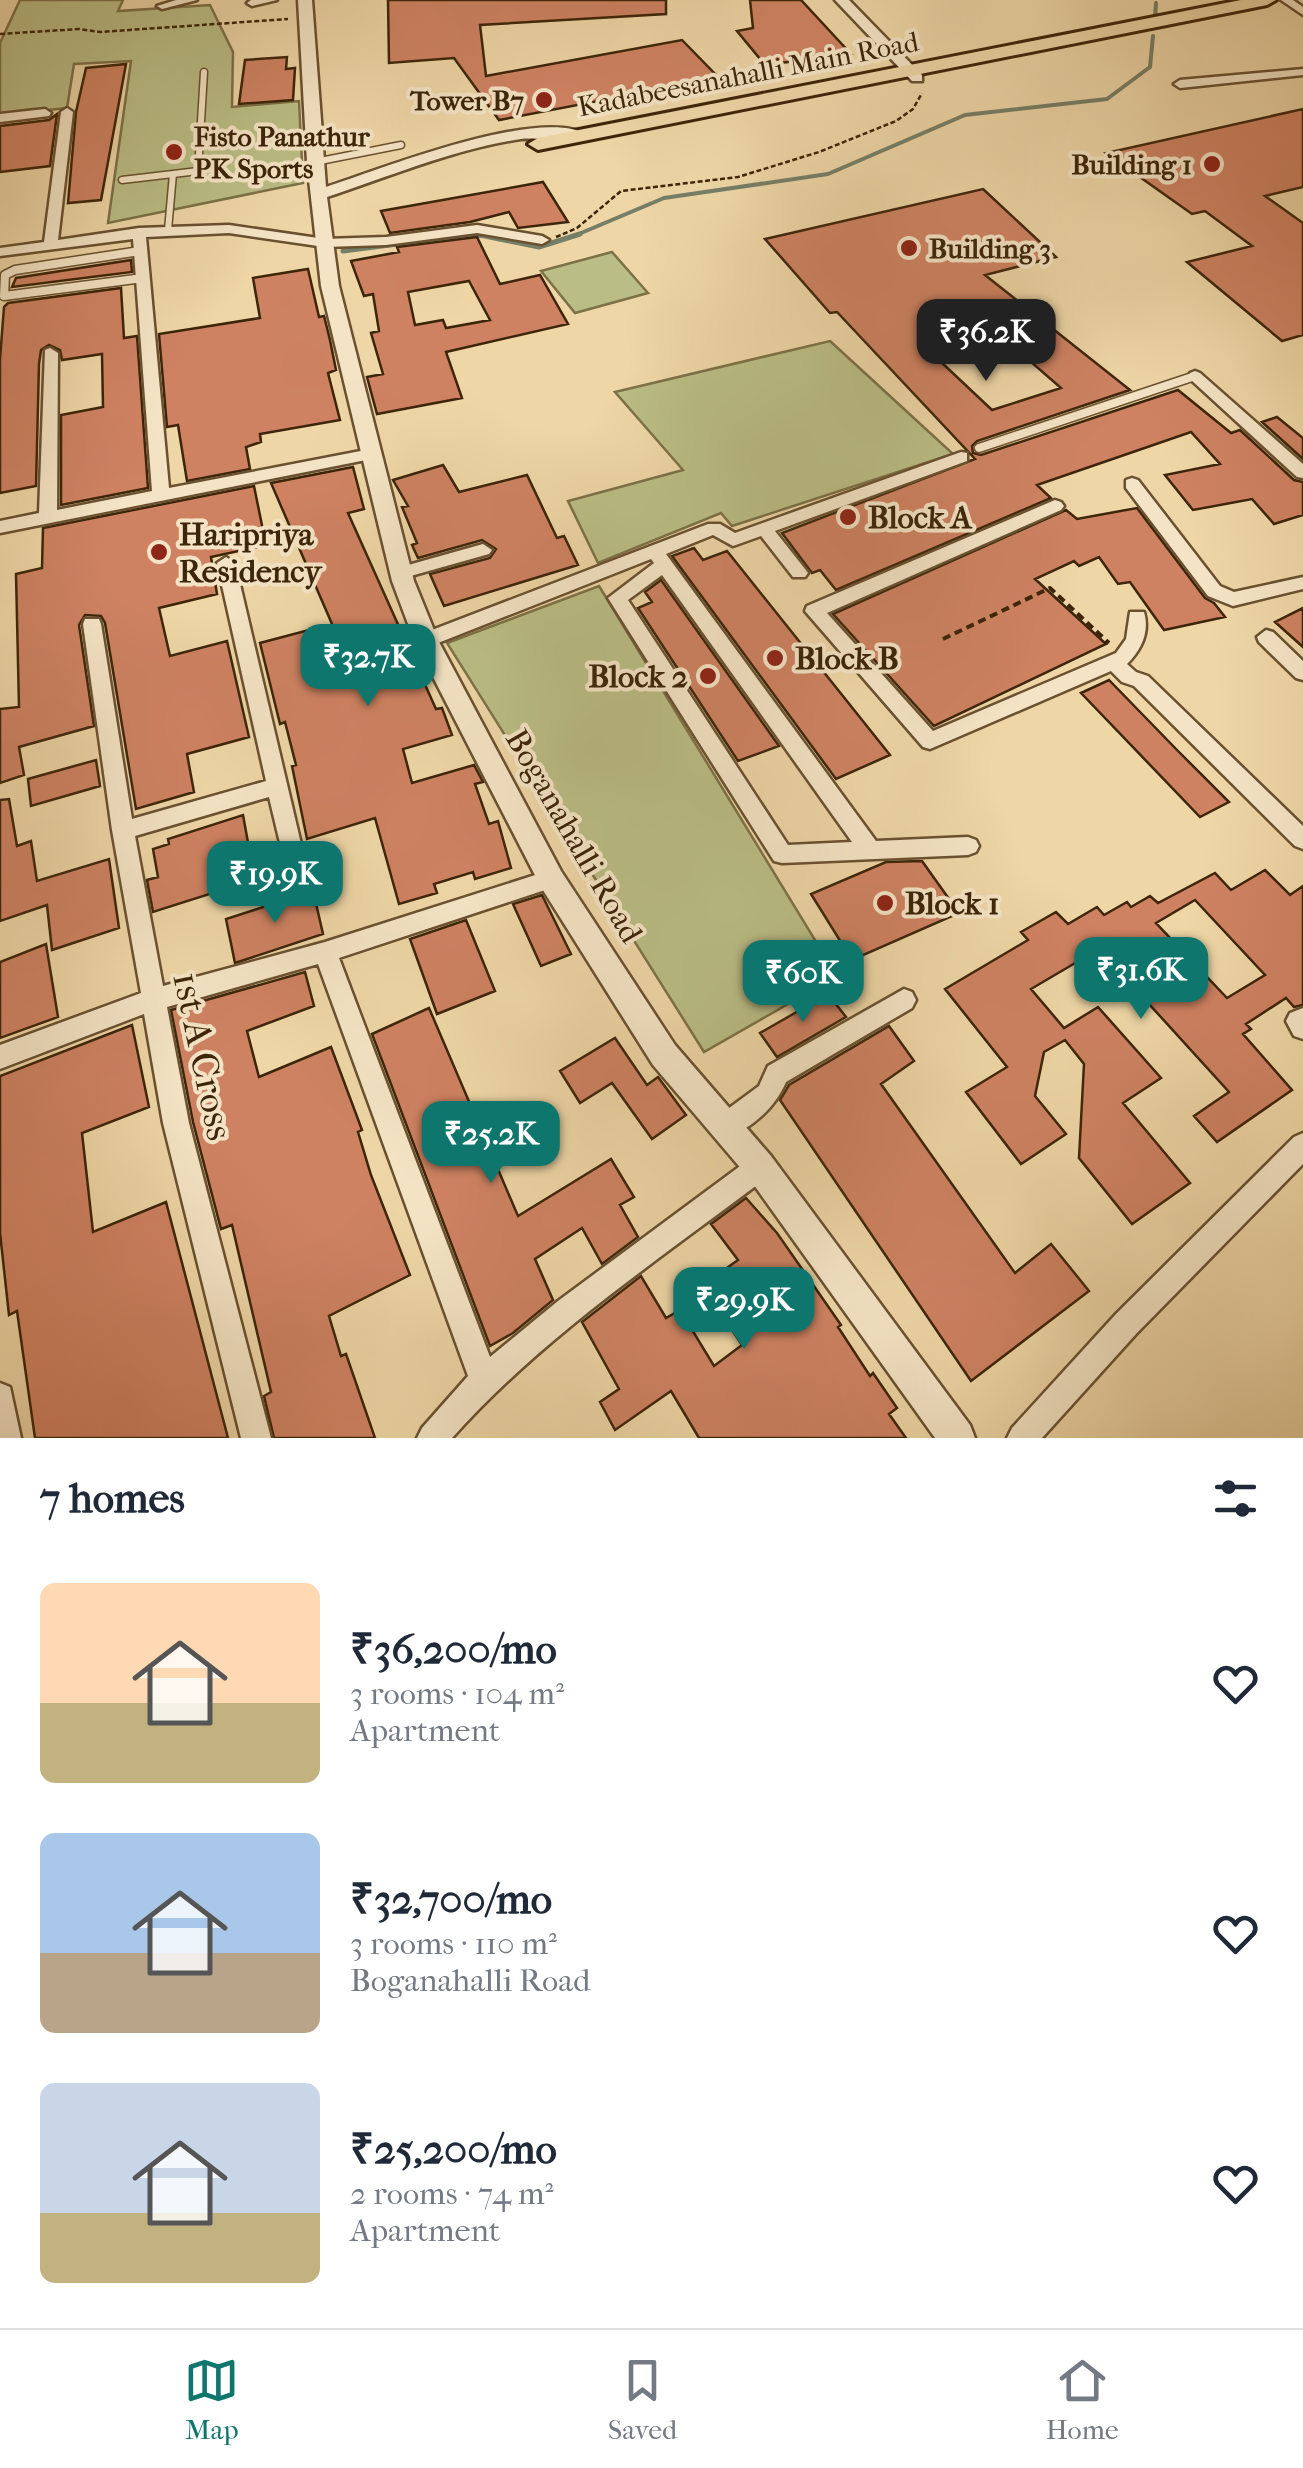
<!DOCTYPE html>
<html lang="en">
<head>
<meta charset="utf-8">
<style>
	:root { --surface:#fff; --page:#f2f2f3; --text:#1f2937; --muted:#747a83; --line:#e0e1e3; --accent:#0f766e }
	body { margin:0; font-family:"IM FELL French Canon",serif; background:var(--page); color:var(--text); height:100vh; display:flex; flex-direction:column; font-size:38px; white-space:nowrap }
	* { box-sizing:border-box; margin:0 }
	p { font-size:32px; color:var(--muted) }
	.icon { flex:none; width:55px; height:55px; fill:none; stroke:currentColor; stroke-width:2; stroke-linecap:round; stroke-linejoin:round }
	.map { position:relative; height:1438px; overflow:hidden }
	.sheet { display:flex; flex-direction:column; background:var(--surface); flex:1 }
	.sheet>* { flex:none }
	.price { position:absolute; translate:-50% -85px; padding:0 22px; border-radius:20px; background:var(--accent); color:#fff; font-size:32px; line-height:65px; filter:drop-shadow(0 2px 5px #0008) }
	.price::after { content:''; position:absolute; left:50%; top:60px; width:30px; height:22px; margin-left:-15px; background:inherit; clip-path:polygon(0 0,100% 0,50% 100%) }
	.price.current { background:#222; color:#fff }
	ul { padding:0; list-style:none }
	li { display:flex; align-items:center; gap:30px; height:250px; padding:0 40px }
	li span { display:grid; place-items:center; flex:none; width:280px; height:200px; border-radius:15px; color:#555 }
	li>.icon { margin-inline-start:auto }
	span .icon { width:120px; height:120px; fill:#fffc; stroke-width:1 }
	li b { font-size:42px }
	h2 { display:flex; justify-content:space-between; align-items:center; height:120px; padding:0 40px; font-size:42px }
	.dock { display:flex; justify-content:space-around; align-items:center; height:140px; border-top:2px solid var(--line); background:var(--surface); font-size:28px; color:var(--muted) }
	.dock a { display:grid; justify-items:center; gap:5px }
	.dock .current { color:var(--accent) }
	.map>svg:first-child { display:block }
	.green { fill:#babd85; stroke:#7c7147; stroke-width:2.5 }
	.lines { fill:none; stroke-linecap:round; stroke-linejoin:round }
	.stream-far1 { stroke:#757e66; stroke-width:4 }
	.stream { stroke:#757e66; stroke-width:5 }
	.building { fill:#ce8262; stroke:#3d2509; stroke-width:2.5; fill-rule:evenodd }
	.service-far1-casing { stroke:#695130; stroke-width:9 }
	.service-casing { stroke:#695130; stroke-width:11 }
	.minor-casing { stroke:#695130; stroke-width:5 }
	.tertiary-casing { stroke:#695130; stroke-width:5 }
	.primary-casing { stroke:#3d2509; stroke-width:6 }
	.path-far1 { stroke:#3d2509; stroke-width:2.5; stroke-dasharray:5 2.5; stroke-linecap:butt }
	.path { stroke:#3d2509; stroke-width:4; stroke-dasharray:8 5; stroke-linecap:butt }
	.service-far1 { stroke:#f4e4c5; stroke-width:6 }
	.service { stroke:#f4e4c5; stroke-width:8 }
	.minor { fill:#f4e4c5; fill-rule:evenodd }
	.tertiary { fill:#f4e4c5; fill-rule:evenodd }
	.primary { fill:#eed6a6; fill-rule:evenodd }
	.poi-dot { fill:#8f2418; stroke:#f4e4c5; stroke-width:4 }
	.labels { text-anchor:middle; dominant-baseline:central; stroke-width:8; stroke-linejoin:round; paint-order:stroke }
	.far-street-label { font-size:28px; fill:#3d2509; stroke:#f4e4c5 }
	.far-poi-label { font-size:28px; font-weight:bold; fill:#3d2509; stroke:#f4e4c5; text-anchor:end }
	.poi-label { font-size:32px; font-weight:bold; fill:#3d2509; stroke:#f4e4c5; text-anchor:start }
	.street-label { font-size:32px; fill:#3d2509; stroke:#f4e4c5 }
	.near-street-label { font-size:38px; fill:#3d2509; stroke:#f4e4c5 }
</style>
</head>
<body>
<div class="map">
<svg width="1303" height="1438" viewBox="0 0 1303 1438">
	<rect width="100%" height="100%" fill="#eed6a6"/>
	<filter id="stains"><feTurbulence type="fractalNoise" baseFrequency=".002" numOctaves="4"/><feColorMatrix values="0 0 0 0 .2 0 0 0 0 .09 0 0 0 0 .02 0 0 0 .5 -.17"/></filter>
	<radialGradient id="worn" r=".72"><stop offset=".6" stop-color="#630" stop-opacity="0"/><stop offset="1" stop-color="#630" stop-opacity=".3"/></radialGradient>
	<path class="green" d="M20,0H123L118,11L210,5L233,52L232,107L299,101L303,183L108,223L131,61L74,64L67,108L0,115V43Z
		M612,252L648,293L575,313L541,271Z
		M830,341L953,454L732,526L721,513L598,563L568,501L683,470L615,392Z
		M599,586L837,976L704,1052L447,643Z"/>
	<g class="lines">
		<path class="stream-far1" d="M1155,18L1156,3
			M457,236H486
			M574,236L664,198L828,174L965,115L1107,99L1150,67L1153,36"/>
		<path class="stream" d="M343,251L475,234L539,247L580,234"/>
	</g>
	<path class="building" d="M388,0H666V14L480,25L486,76L682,40L719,78L499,120L454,58L389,63Z
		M750,0H801L851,54L765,65L737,31L753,28Z
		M287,57L286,69L295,68L293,100L239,104L245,60Z
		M126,64L101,200L68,203L76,112L86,68Z
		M1303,109V187L1265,196L1303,223V335L1282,341L1187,262L1252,246L1205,211L1192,214L1106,153Z
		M57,114L50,166L0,172V126L49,120Z
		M543,182L568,222L518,228L509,212L470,222L390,233L381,211Z
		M983,189L1056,257L985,275L1130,390L977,441L972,446L973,453L981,455L1178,390L1231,433L1240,430L1294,480L1303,482V515L1274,524L1252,499L1193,510L1165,475L1220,464L1191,432L1037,485L1051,498L836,590L820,570L812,573L782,533L975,459L837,312L830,313L765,239ZM1008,342L1061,388L992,410L941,362Z
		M477,237L500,284L540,275L568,324L446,352L462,398L377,414L367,377L383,374L371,333L379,331L373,294L364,296L351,261L399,252L397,247ZM469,281L490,320L446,328L443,320L415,325L408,292Z
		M131,260L132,272L12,287L16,278Z
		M308,269L319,317L324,316L330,340L336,370L328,373L340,420L260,434L261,442L246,447L250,469L187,481L178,425L167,427L159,334L260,318L253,278Z
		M121,288L124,338L137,336L148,488L61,505V415L103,407L102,354L62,360L60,350L49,345L41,350L39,364L36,486L0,493V359L4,307L8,303Z
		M1277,417L1303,438V459L1262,422Z
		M443,465L459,492L527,475L557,538L564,536L578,565L444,606L430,574L490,558L496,549L482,540L418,558L412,545L417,543L402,507L408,506L393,480Z
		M353,467L364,509L348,513L436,709L442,708L452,735L403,749L412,783L474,765L483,782L475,784L489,824L498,821L511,868L475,879L473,872L434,884L437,893L399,904L375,818L307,839L292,766L296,765L285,722L280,724L260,643L332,624L271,483Z
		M254,486L266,545L211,557L217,594L159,608L170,656L227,641L249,737L187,754L194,792L136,809L105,623L101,616L85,615L79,625L94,726L19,747L24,775L0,783V709L19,707L16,574L42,568L43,528Z
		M1137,508L1205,598L1214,603L1225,617L1164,630L1130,582L1118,584L1099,557L1079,566L1074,561L1035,579L1106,644L934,726L833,614L1066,510L1077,519Z
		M694,548L703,560L727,551L890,755L836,779L672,556Z
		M661,580L779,746L738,761L638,608L652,602L645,592Z
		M1303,608V647L1275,622Z
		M1109,680L1178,751L1229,802L1200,817L1081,693Z
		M96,760L100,786L31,806L28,779Z
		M9,799L17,846L31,841L37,881L109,859L119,928L52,950L47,905L0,921V800Z
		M243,815L249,848L209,860L216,892L153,912L147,880L158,877L153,849L169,844L168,839Z
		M922,861L959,913L852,960L811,894L886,862Z
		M1265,870L1290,895L1303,886V1005L1294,1007L1286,998L1246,1024L1251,1029L1243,1034L1292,1090L1217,1142L1194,1116L1229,1092L1099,949L1031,989L1064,1028L1098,1007L1161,1078L1123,1103L1190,1183L1132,1224L1079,1158L1084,1064L1065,1040L1044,1052L1035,1096L1066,1134L1021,1164L966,1092L1007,1067L945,989L1028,940L1021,932L1056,912L1068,924L1097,907L1104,915L1127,902L1131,907L1150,896L1158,903L1215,873L1231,890ZM1195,900L1265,975L1227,998L1156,923Z
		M312,886L323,934L235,963L226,919L288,899L287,894Z
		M542,895L571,954L541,966L513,904Z
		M466,920L495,991L437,1014L410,939Z
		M46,944L58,1017L0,1038V962Z
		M305,972L314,1006L247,1031L259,1077L331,1047L362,1130L358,1132L371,1175L410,1275L329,1316L341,1356L346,1354L375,1438H274L264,1396L271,1392L232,1225L221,1229L193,1122L171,1010Z
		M828,994L846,1017L777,1057L760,1033Z
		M429,1008L518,1216L611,1159L634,1197L620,1205L638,1237L602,1264L582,1228L535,1259L553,1300L513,1333L490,1346L372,1034Z
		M132,1025L149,1107L82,1133L93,1232L166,1202L228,1438H35L17,1311L9,1315L0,1233V1076Z
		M889,1026L914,1061L881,1084L1015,1273L1051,1244L1089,1291L971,1381L780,1100L789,1085Z
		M615,1038L647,1085L658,1077L686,1115L652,1139L612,1083L580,1103L560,1071Z
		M746,1198L777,1233L841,1325L838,1327L870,1376L873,1373L897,1408L889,1414L906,1438H699L671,1391L615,1430L600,1402L619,1389L582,1322L641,1276L666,1318L680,1310L714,1366L742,1345L703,1285L738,1260L711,1224Z"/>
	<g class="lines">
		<defs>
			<path id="service-far1" d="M315,162L401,145
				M122,180L173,174
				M168,230L173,174L198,171L204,72"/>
			<path id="service" d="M140,251L15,270L5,275L4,296L143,278
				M979,448L1195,376"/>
			<path id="minor" d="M176,0H197L162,9L157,6Z
				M277,0L252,6L247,3L251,0Z
				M1281,0H1293L1303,7V15Z
				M1303,69V75L1180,88L1174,84L1180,80Z
				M67,108L73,112L58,240L139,228L229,225L325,239L386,237L477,225L542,236L549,240L542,244L477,233L386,245L325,247L229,233L146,237L169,488L371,449L379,454L371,459L0,533V521L39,513L45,350L50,348L58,353L57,510L152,491L133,239L0,256V248L44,242L61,112Z
				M45,109L51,113L49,116L0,122V114Z
				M1195,371L1200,373L1303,464V478L1297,477L1190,379V373Z
				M961,452L967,453V461L775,531L805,569L808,573L805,577H793L761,536L733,546L713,535L666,554L876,841L968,837L976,840L979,846L976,852L968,855L782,863L774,861L608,598L654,563L651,559L433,645H419L417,640L419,635L708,524H720L735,533ZM662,575L852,842L788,845L628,600Z
				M1132,478L1138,480L1220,586L1234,592L1303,577V589L1233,606L1208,596L1126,488V480Z
				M1055,500L1061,502L1064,506L1061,510L827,613L933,731L1116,653L1126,639L1130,612H1144C1150,632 1141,650 1127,664L1136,672L1148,676L1303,826V849L1295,846L1134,686L1122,682L1111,671L930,749L923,747L805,611L807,606Z
				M483,544L492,550L489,554L400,579L391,573L394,569Z
				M226,557L235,563L309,878L306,885L298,887L290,885L269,797L135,836L163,986L325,942L551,870L559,872L562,879L559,886L551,888L339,958L490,1357L558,1301L751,1158L760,1154L769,1158L773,1167L769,1176C660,1259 543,1336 452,1438H417L422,1428L468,1376L318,964L167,1007L189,1123L271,1438H241L163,1123L144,1014L0,1069V1045L141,993L112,830L83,624L85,619H99L101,624L132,819L266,781L217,563Z
				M1266,630L1273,632L1303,661V680L1296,678L1259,642L1257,637Z
				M904,989L912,992L916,1000L912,1008L786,1082C775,1108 752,1128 726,1138L717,1135L713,1126L717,1117L759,1086L768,1066Z
				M1303,1008V1039L1294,1036L1286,1021L1290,1013Z
				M1303,1133V1164L1136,1334L1042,1438H1007L1012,1428L1116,1314L1294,1137Z
				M0,1383L10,1387L21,1438H0Z"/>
			<path id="tertiary" d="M298,0H312L326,187C379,170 543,104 589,136C578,144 538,137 521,139C454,149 391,176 327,197L339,286L414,581L438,640L561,871L675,1045L771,1156L970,1425L975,1438H935L749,1178L653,1065L541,887L414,640L392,581L321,286L307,162Z
				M835,0H849L922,75V81H912Z"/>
			<path id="primary" d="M1241,0H1276L1267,5L538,150L528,144L538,138Z"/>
		</defs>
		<use href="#service-far1" class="service-far1-casing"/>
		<use href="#service" class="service-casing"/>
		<use href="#minor" class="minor-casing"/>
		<use href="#tertiary" class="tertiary-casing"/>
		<use href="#primary" class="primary-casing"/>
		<path class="path-far1" d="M0,34L79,29L100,32L288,19
			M556,237L577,228L621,191L738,177L819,152L896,121L913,109L922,93"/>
		<path class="path" d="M943,639L1050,588L1109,643"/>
		<use href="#service-far1" class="service-far1"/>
		<use href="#service" class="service"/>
		<use href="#minor" class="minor"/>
		<use href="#tertiary" class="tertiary"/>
		<use href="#primary" class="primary"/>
	</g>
	<g class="poi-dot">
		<circle cx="544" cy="100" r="10"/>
		<circle cx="174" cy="152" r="10"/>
		<circle cx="1212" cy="164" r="10"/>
		<circle cx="909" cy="248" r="10"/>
		<circle cx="848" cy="517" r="10"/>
		<circle cx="159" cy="552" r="10"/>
		<circle cx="775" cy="658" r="10"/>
		<circle cx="708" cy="676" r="10"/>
		<circle cx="885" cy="903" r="10"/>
	</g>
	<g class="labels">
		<g class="far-street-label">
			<text transform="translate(748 74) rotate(-11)">Kadabeesanahalli Main Road</text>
		</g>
		<g class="far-poi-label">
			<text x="524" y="100">Tower B7</text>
			<text x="194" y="136" text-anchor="start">Fisto Panathur<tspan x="194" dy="32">PK Sports</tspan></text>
			<text x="1192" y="164">Building 1</text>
			<text x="929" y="248" text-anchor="start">Building 3</text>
		</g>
		<g class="poi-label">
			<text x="868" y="517">Block A</text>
			<text x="179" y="534">Haripriya<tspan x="179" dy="37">Residency</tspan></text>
			<text x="795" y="658">Block B</text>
			<text x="688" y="676" text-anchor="end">Block 2</text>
			<text x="905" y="903">Block 1</text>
		</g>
		<g class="street-label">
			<text transform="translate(574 836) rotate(60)">Boganahalli Road</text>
		</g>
		<g class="near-street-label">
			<text transform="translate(203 1056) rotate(78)">1st A Cross</text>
		</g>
	</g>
	<rect width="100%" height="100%" filter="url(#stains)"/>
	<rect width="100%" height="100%" fill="url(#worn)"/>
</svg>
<b class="price current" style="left:986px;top:384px">₹36.2K</b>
<b class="price" style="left:368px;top:709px">₹32.7K</b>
<b class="price" style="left:275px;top:926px">₹19.9K</b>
<b class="price" style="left:1141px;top:1022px">₹31.6K</b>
<b class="price" style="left:803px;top:1025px">₹60K</b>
<b class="price" style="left:491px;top:1186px">₹25.2K</b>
<b class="price" style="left:744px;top:1352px">₹29.9K</b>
</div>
<section class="sheet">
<h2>7 homes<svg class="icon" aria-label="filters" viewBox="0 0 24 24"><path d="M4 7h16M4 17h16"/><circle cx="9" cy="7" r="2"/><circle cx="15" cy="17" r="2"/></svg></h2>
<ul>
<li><span style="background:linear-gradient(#ffd9b3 60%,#c2b280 0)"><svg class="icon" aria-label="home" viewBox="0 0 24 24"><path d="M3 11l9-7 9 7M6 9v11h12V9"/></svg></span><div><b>₹36,200/mo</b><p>3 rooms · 104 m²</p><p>Apartment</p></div><svg class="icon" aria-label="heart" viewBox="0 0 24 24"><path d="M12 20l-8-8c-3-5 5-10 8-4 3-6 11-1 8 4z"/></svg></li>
<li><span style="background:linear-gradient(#a9c7e8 60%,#b9a48a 0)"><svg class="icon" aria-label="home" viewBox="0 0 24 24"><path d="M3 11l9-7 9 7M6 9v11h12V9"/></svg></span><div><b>₹32,700/mo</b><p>3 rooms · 110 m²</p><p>Boganahalli Road</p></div><svg class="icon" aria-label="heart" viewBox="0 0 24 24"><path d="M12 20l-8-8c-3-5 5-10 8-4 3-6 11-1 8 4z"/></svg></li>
<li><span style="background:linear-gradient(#c9d6e8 65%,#c2b280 0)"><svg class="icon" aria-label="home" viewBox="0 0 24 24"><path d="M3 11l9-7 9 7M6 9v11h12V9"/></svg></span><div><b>₹25,200/mo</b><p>2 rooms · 74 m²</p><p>Apartment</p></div><svg class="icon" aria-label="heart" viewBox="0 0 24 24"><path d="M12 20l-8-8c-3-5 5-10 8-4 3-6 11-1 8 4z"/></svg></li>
</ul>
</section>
<nav class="dock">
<a class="current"><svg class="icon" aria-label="map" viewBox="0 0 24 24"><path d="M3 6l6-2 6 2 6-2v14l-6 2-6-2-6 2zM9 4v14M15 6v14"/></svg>Map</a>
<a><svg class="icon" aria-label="saved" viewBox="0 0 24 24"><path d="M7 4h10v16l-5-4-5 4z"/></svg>Saved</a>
<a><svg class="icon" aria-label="home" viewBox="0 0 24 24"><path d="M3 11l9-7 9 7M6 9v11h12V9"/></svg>Home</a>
</nav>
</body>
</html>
